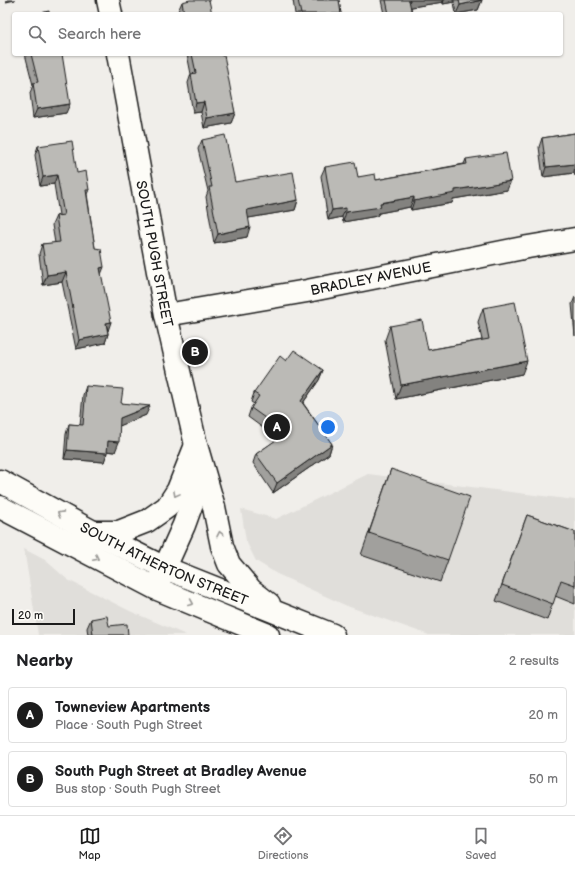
<!DOCTYPE html>
<meta charset="utf-8">
<style>
:root{--surface:#fff;--page:#f2f2f2;--text:#202124;--muted:#757577;--line:#e0e0e0;--accent:#1c1c1c}
body{margin:0;font-family:"Balsamiq Sans",sans-serif;background:var(--page);color:var(--text)}
.scale{position:absolute;left:12px;bottom:10px;width:63px;box-sizing:border-box;padding-left:4px;border:2px solid #1c1c1c;border-top:0;font-size:11px;line-height:14px;white-space:nowrap;color:#1c1c1c;-webkit-text-stroke:3px #fdfcf7;paint-order:stroke}
.you{position:absolute;left:328px;top:427px;width:14px;height:14px;margin:-10px;border:3px solid #fff;border-radius:50%;background:#1a73e8;box-shadow:0 0 0 6px #1a73e833}
.badge{display:grid;place-items:center;width:26px;height:26px;border-radius:50%;background:var(--accent);color:#fff;font-size:13px;font-weight:700}
.pin{position:absolute;translate:-50% -50%;border:2px solid #fff;box-shadow:0 1px 4px #0006}
.list{margin:0;padding:0;list-style:none}
h2{display:flex;justify-content:space-between;align-items:center;height:52px;margin:0;padding:0 16px;font-size:17px}
h2 small{font-size:13px;font-weight:400;color:var(--muted)}
.list li{display:grid;grid-template-columns:26px 1fr auto;gap:12px;align-items:center;box-sizing:border-box;height:56px;margin:0 8px 8px;padding:0 8px;border:1px solid var(--line);border-radius:4px}
.list b{display:block;font-size:15px;white-space:nowrap}
.list p{margin:0;font-size:13px;white-space:nowrap;color:var(--muted)}
.list em{font-size:13px;font-style:normal;color:var(--muted)}
.icon{flex:none;width:22px;height:22px;fill:none;stroke:currentColor;stroke-width:2;stroke-linecap:round;stroke-linejoin:round}
.map{position:relative;flex:none;width:575px;height:635px;overflow:hidden}
.search{position:absolute;background:var(--surface);box-shadow:0 1px 3px #0004;left:12px;right:12px;top:12px;height:44px;display:flex;align-items:center;gap:10px;box-sizing:border-box;padding:0 14px;border-radius:4px;color:var(--muted);font-size:15px}
.sheet{height:180px;background:var(--surface)}
nav{display:flex;justify-content:space-around;align-items:center;box-sizing:border-box;height:56px;border-top:1px solid var(--line);background:var(--surface);font-size:11px;color:var(--muted)}
nav a{display:grid;justify-items:center;gap:2px}
nav .on{color:var(--accent)}
.map>svg:first-child{display:block}
.built{fill:#e0deda}
.lines{fill:none;stroke-linecap:round;stroke-linejoin:round}
.minor-casing{stroke:#1c1c1c;stroke-width:25}
.primary-casing{stroke:#1c1c1c;stroke-width:25}
.minor{stroke:#fdfcf7;stroke-width:22}
.primary{stroke:#fdfcf7;stroke-width:22}
.wall{fill:#a1a09d;stroke:#1c1c1c}
.shaded-wall{fill:#83827f;stroke:#1c1c1c}
.building{fill:#bbbab6;stroke:#1c1c1c}
.oneway{stroke:#989794}
.labels{text-anchor:middle;dominant-baseline:central;stroke-width:3.5;stroke-linejoin:round;paint-order:stroke}
.street-label{font-size:14px;fill:#1c1c1c;stroke:#fdfcf7}
</style>
<div class="map">
<svg width="575" height="635" viewBox="0 0 575 635">
<rect width="100%" height="100%" fill="#f0eeea"/>
<filter id="ink" filterUnits="userSpaceOnUse"><feTurbulence type="fractalNoise" baseFrequency=".025" numOctaves="2"/><feDisplacementMap in="SourceGraphic" scale="8" xChannelSelector="R" yChannelSelector="G"/><feConvolveMatrix kernelMatrix="1 2 1 2 8 2 1 2 1" color-interpolation-filters="sRGB"/></filter>
<g filter="url(#ink)">
<path class="built" d="M 368,474 L 575,500 L 575,635 L 429,635 L 347,606 L 277,574 L 256,561 L 246,541 L 241,509 L 276,519 Z
M 24,549 L 45,560 L 68,580 L 132,612 L 186,635 L 38,635 Z"/>
<g class="lines">
<g class="minor-casing">
<g id="minor">
<path d="M 108,0 L 111,14"/>
<path id="s1" d="M 118,54 L 166,315 L 196,445 L 197,478 L 192,503 L 184,525 L 157,585"/>
<path id="s2" d="M 166,315 L 307,291 L 528,247 L 575,239"/>
</g>
</g>
<g class="primary-casing">
<g id="primary">
<path d="M 196,445 L 214,507 L 222,546 L 229,564 L 251,590 L 269,604"/>
<path id="s3" d="M 0,481 L 93,532 L 165,568 L 333,635"/>
<path d="M 0,507 L 155,588 L 268,635"/>
<path d="M 94,532 L 119,532 L 147,521 L 167,507 L 178,490 L 196,445"/>
</g>
</g>
<use href="#minor" class="minor"/>
<use href="#primary" class="primary"/>
</g>
<path class="wall" d="M 293,0 L 339,0 L 341,14 L 295,14 Z
M 381,0 L 482,0 L 478,10 L 456,14 L 454,2 L 443,4 L 443,2 L 411,7 L 412,14 L 384,14 Z
M 182,2 L 212,14 L 179,14 L 178,11 Z
M 25,54 L 62,54 L 66,113 L 33,118 L 30,93 L 33,85 Z
M 187,54 L 221,54 L 235,113 L 231,123 L 204,128 L 201,112 L 193,113 L 188,83 L 191,74 Z
M 575,133 L 575,176 L 574,173 L 543,177 L 539,147 L 542,138 Z
M 202,140 L 235,182 L 298,200 L 295,210 L 248,218 L 247,237 L 214,243 L 206,197 L 208,191 L 198,149 Z
M 38,146 L 77,173 L 89,190 L 87,194 L 95,248 L 101,274 L 108,334 L 105,343 L 76,349 L 62,282 L 43,285 L 39,254 L 42,244 L 55,243 L 52,225 L 56,216 L 59,215 L 54,184 L 40,186 L 35,155 Z
M 466,159 L 507,190 L 453,199 L 452,203 L 411,210 L 410,207 L 379,213 L 377,216 L 343,222 L 342,217 L 328,220 L 321,176 L 325,167 L 358,177 L 376,180 L 464,164 Z
M 575,297 L 575,336 L 572,304 Z
M 483,308 L 522,374 L 396,399 L 385,340 L 390,326 L 428,350 L 482,340 L 478,322 Z
M 286,361 L 323,370 L 319,380 L 303,403 L 332,444 L 329,454 L 273,493 L 253,463 L 256,454 L 278,439 L 248,417 L 251,408 L 254,404 L 251,402 L 254,393 Z
M 86,386 L 146,415 L 119,426 L 115,452 L 107,451 L 104,462 L 64,459 L 66,434 L 69,424 L 80,425 L 83,395 Z
M 391,469 L 448,560 L 440,582 L 361,555 Z
M 527,515 L 575,532 L 575,604 L 555,596 L 547,620 L 496,601 Z
M 91,619 L 128,635 L 88,635 L 87,628 Z"/>
<path class="shaded-wall" d="M 7,0 L 15,0 L 6,2 Z
M 409,0 L 443,0 L 443,2 L 406,8 Z
M 444,0 L 454,0 L 454,2 L 443,4 Z
M 482,0 L 478,10 L 456,14 L 460,5 Z
M 204,102 L 201,112 L 193,113 L 196,103 Z
M 70,104 L 66,113 L 33,118 L 37,109 Z
M 235,113 L 231,123 L 204,128 L 207,118 Z
M 575,164 L 574,173 L 543,177 L 546,167 Z
M 57,175 L 54,184 L 40,186 L 43,177 Z
M 511,181 L 507,190 L 453,199 L 452,203 L 411,210 L 414,201 L 455,190 Z
M 414,197 L 410,207 L 379,213 L 377,216 L 343,222 L 346,212 L 380,203 Z
M 298,200 L 295,210 L 243,219 L 247,210 Z
M 346,208 L 342,217 L 328,220 L 332,210 Z
M 250,227 L 247,237 L 214,243 L 218,234 Z
M 104,267 L 100,277 L 100,268 Z
M 66,272 L 62,282 L 43,285 L 47,275 Z
M 111,322 L 108,331 L 106,323 Z
M 108,334 L 105,343 L 76,349 L 79,340 Z
M 527,361 L 522,374 L 396,399 L 401,385 Z
M 323,370 L 319,380 L 298,410 L 301,401 Z
M 150,406 L 146,415 L 117,427 L 120,418 Z
M 108,441 L 119,442 L 115,452 L 105,451 Z
M 332,444 L 329,454 L 273,493 L 277,483 Z
M 67,450 L 107,453 L 104,462 L 64,459 Z"/>
<path class="building" d="M 190,0 L 209,0 L 212,14 L 184,14 L 182,2 Z
M 298,0 L 339,0 L 341,14 L 301,14 Z
M 386,0 L 409,0 L 412,14 L 389,14 Z
M 459,0 L 482,0 L 460,5 Z
M 49,11 L 49,14 L 36,14 Z
M 31,54 L 62,54 L 70,104 L 37,109 L 33,83 L 38,82 Z
M 192,54 L 221,54 L 222,56 L 224,55 L 235,113 L 207,118 L 204,102 L 196,103 L 191,74 L 196,73 Z
M 575,133 L 575,164 L 546,167 L 542,138 Z
M 225,135 L 235,182 L 293,172 L 298,200 L 247,210 L 250,227 L 218,234 L 209,187 L 212,187 L 202,140 Z
M 72,141 L 77,173 L 86,171 L 89,190 L 86,190 L 95,248 L 101,249 L 104,267 L 100,268 L 111,322 L 106,323 L 108,334 L 79,340 L 66,272 L 47,275 L 42,244 L 60,242 L 56,216 L 64,215 L 57,175 L 43,177 L 38,146 Z
M 506,153 L 511,181 L 455,190 L 455,193 L 414,201 L 414,197 L 380,203 L 381,207 L 346,212 L 346,208 L 332,210 L 325,167 L 355,162 L 358,177 L 375,174 L 376,180 L 467,164 L 466,159 Z
M 515,302 L 527,361 L 401,385 L 390,326 L 422,320 L 428,350 L 489,339 L 483,308 Z
M 294,350 L 323,370 L 301,401 L 332,444 L 277,483 L 256,454 L 286,433 L 251,408 L 259,396 L 254,393 L 280,356 L 286,361 Z
M 86,386 L 123,389 L 121,403 L 150,406 L 120,418 L 119,442 L 108,441 L 107,453 L 67,450 L 69,424 L 83,425 Z
M 391,469 L 470,497 L 448,560 L 369,533 Z
M 527,515 L 575,532 L 575,585 L 561,580 L 553,604 L 502,585 Z
M 107,616 L 109,626 L 127,624 L 128,635 L 93,635 L 91,619 Z"/>
<defs><path id="oneway-chevron" d="M-2-3.5L2.5 0L-2 3.5" fill="none" stroke-width="1.6" stroke-linecap="round" stroke-linejoin="round"/></defs>
<g class="oneway">
<use href="#oneway-chevron" transform="translate(176 494) rotate(118)"/>
<use href="#oneway-chevron" transform="translate(60 514) rotate(-151)"/>
<use href="#oneway-chevron" transform="translate(220 534) rotate(-102)"/>
<use href="#oneway-chevron" transform="translate(96 558) rotate(27)"/>
<use href="#oneway-chevron" transform="translate(191 603) rotate(23)"/>
</g>
</g>
<g class="labels">
<g class="street-label">
<text stroke="none"><textPath href="#s1" startOffset="203">SOUTH PUGH STREET</textPath></text>
<text stroke="none"><textPath href="#s2" startOffset="208">BRADLEY AVENUE</textPath></text>
<text stroke="none"><textPath href="#s3" startOffset="184">SOUTH ATHERTON STREET</textPath></text>
</g>
</g>
</svg>
<div class="scale">20 m</div>
<div class="you"></div>
<div class="pin badge" style="left:277px;top:427px">A</div>
<div class="pin badge" style="left:195px;top:352px">B</div>
<div class="search"><svg class="icon" aria-label="search" viewBox="0 0 24 24"><circle cx="10" cy="10" r="6"/><path d="M15 15l6 6"/></svg>Search here</div>
</div>
<section class="sheet">
<h2>Nearby<small>2 results</small></h2>
<ul class="list">
<li><span class="badge">A</span><div><b>Towneview Apartments</b><p>Place · South Pugh Street</p></div><em>20 m</em></li>
<li><span class="badge">B</span><div><b>South Pugh Street at Bradley Avenue</b><p>Bus stop · South Pugh Street</p></div><em>50 m</em></li>
</ul>
</section>
<nav>
<a class="on"><svg class="icon" aria-label="map" viewBox="0 0 24 24"><path d="M3 6l6-2 6 2 6-2v14l-6 2-6-2-6 2zM9 4v14M15 6v14"/></svg>Map</a>
<a><svg class="icon" aria-label="directions" viewBox="0 0 24 24"><path d="M12 3l9 9-9 9-9-9zM9 14v-3h6M13 9l2 2-2 2"/></svg>Directions</a>
<a><svg class="icon" aria-label="saved" viewBox="0 0 24 24"><path d="M7 4h10v16l-5-4-5 4z"/></svg>Saved</a>
</nav>
